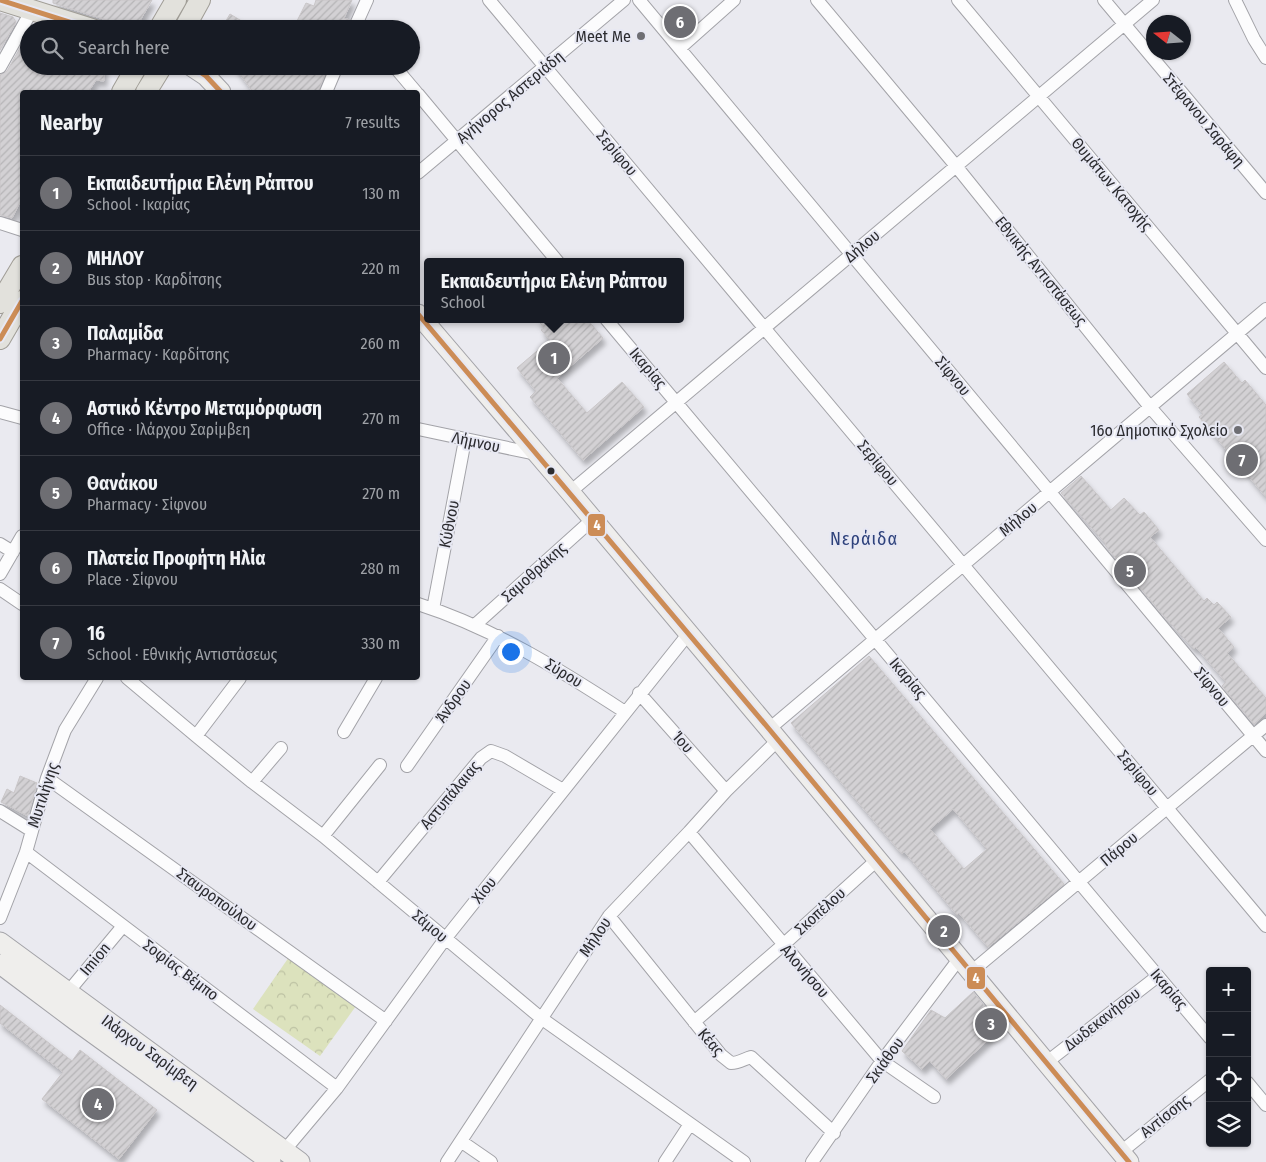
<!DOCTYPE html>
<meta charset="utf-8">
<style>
:root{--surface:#171b24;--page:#20242c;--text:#f1f3f6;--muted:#9ea1a6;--line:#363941;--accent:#6e6e73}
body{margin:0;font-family:"Fira Sans Condensed",sans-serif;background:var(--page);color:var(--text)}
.controls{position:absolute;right:15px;bottom:15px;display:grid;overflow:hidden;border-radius:5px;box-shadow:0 1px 4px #0004}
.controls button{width:45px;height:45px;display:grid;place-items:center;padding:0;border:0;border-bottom:1px solid var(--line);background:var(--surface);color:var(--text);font:25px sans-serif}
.compass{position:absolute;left:1146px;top:15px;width:45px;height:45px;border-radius:50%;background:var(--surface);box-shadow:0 1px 4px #0004;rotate:287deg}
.you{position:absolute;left:510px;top:651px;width:18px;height:18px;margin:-12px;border:4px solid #fff;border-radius:50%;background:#1a73e8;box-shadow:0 0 0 8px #1a73e833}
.badge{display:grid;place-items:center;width:32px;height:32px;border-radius:50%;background:var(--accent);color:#fff;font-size:16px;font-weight:700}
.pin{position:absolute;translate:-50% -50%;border:2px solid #fff;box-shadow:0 1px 5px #0006}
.popup{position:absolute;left:424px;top:258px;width:260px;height:65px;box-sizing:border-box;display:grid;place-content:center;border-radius:5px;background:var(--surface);filter:drop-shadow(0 1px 4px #0005);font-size:16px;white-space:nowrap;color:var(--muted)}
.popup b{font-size:19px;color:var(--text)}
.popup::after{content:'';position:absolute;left:50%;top:100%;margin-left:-10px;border:10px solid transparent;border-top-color:var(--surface)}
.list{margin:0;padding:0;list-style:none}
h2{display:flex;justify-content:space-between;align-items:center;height:65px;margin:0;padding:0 20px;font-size:21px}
h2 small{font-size:16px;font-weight:400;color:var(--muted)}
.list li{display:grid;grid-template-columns:32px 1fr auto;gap:15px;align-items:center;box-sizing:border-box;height:75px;padding:0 20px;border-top:1px solid var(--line)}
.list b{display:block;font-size:19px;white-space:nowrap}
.list p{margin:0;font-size:16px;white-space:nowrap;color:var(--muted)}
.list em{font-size:16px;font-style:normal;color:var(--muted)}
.icon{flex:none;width:28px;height:28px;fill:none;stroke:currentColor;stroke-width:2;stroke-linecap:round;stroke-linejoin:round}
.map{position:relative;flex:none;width:1266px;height:1162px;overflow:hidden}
.search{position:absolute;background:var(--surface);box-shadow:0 1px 4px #0004;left:20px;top:20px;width:400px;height:55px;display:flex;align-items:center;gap:12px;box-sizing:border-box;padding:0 18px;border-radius:28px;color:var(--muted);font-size:19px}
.panel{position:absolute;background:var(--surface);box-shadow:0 1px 4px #0004;left:20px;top:90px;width:400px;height:590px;border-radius:5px}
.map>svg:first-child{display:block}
.forest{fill:url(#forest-crowns)}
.building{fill:url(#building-hatch);stroke:#c9c6c8;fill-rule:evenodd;filter:url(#shadow)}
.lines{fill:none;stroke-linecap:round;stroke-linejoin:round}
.street-casing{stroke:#a3a3a8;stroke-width:14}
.secondary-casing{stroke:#a3a3a8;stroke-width:21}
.primary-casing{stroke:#a09d96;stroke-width:22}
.street{stroke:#fcfcfd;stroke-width:12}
.secondary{stroke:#efeeec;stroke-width:19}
.primary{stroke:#e2e1dc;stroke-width:20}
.bus-1-casing{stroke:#e7e8f3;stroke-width:9}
.bus-1{stroke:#cc8c56;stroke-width:5}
.poi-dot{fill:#6e6e73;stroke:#e7e8f3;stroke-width:2}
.bus-dot{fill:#2b2b2f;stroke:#e7e8f3;stroke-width:2}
.labels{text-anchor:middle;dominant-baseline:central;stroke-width:4;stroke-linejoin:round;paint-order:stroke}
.poi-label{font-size:16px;fill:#2b2b2f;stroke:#e7e8f3;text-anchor:end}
.street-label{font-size:16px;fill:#2b2b2f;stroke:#e7e8f3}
.neighbourhood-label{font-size:18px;letter-spacing:1px;fill:#2d417b;stroke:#e7e8f3}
.line-badge{stroke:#e7e8f3;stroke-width:2}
.badge-label{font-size:14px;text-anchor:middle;font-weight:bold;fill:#fff}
</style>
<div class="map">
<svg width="1266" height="1162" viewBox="0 0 1266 1162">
<defs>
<pattern id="forest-crowns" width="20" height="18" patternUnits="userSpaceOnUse" patternTransform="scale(1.25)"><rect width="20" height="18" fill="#dce2bd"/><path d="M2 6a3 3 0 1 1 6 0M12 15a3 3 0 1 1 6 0" fill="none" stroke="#bdc2a3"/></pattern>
<pattern id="building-hatch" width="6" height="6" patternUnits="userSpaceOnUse" patternTransform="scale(1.25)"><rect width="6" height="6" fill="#d3d1d4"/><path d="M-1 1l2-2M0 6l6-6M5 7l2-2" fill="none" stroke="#b5b4b6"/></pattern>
<filter id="shadow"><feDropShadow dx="3" dy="5.5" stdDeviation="2.5" flood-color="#0004"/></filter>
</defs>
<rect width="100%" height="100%" fill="#eaeaf0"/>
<path class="forest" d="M 289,957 L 356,1006 L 320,1056 L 253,1009 Z"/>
<path class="building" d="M 53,0 L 152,0 L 135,29 L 53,3 Z
M 316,0 L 352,0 L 344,18 L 349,20 L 346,29 L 307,29 L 296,23 L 306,3 L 314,6 Z
M 0,13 L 13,17 L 16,22 L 0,50 Z
M 230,14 L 255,29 L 221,29 Z
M 29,32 L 29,66 L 104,66 L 104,81 L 96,80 L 88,92 L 22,92 L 22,198 L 12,218 L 0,215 L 0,75 L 7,71 Z
M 234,66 L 328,66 L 318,92 L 253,92 Z
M 537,319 L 587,319 L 603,338 L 557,378 L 587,413 L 622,382 L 644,407 L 583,460 L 530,397 L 536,391 L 517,368 L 550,340 L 541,330 L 544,328 Z
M 1224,362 L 1242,383 L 1245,380 L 1266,405 L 1266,497 L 1199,417 L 1203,414 L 1187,394 Z
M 1081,476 L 1111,510 L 1124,498 L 1140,515 L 1144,512 L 1159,530 L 1150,537 L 1204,601 L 1207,598 L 1214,605 L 1217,602 L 1231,617 L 1218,628 L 1234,647 L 1227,653 L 1266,698 L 1266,713 L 1254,724 L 1222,686 L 1226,682 L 1196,647 L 1194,649 L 1162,614 L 1105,545 L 1106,544 L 1061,493 Z
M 869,656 L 1064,884 L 988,947 L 959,913 L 957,915 L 904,851 L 902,854 L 791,723 ZM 953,809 L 987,849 L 964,869 L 930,829 Z
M 20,776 L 37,783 L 28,816 L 1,802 L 7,789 L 14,793 Z
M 973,992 L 1002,1027 L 946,1079 L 930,1061 L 922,1069 L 902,1051 L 931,1010 L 945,1018 Z
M 0,1005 L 72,1061 L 80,1050 L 157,1110 L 119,1159 L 42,1099 L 63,1072 L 0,1023 Z"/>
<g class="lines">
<g class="street-casing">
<path id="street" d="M 489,0 L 1266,926
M 639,0 L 1266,751
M 817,0 L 956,166 L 1150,407 L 1266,540
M 958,0 L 1266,368
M 1104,0 L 1266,193
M 1235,0 L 1254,39 L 1266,58
M 354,29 L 367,0
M 680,48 L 734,0
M 394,66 L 416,92
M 0,67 L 32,10
M 326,92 L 337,66
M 418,94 L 558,262
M 418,173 L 624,0
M 0,223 L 22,230
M 606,319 L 1210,1038
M 0,412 L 22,418
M 418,429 L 536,454
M 570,492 L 1153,0
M 0,544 L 13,552
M 0,574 L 22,536
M 0,589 L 22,604
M 418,604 C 493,628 559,669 625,712
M 433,609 L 465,440
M 475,625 L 593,519
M 127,678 L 196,736 L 252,782 L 323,836 L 541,1018 L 744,1162
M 639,693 L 726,791
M 769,729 L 1266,309
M 344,732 L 376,678
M 196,736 L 240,678
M 407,766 L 498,636
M 47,778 L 386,1021
M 252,782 L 281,748
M 0,811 L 32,831
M 689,832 L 882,1061 L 934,1097
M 323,836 L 380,765
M 26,852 L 337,1088
M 378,882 L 481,758 L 491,751 L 505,756 L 563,790
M 609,916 L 721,1055 L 731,1063 C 739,1063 744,1059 751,1057 L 834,1133
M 0,918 L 26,852 L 47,778 L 65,730 L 97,678
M 971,972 L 1266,725
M 68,992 L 123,926
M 694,1022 L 783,945 L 878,859
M 1047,1062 L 1158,976
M 1247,1082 L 1266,1105
M 462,1142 L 491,1162
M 284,1151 L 337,1088 L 445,939 L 689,633
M 1121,1152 L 1210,1080
M 447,1162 L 609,916 L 689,832 L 726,791 L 778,740
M 665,1162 L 690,1124
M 812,1162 L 882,1061 L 959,959"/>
</g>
<g class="secondary-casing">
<path id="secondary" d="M 191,66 L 206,76 L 221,92
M 418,314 L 570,492 L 769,729 L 1129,1162
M 0,942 L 300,1162
M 0,964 L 76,1021 L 271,1162"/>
</g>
<g class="primary-casing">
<path id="primary" d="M 0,0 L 92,29
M 159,29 L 176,0
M 184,29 L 200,0
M 122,92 L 137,66
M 146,92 L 162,66
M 0,303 L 22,266
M 0,339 L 22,301"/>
</g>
<use href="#street" class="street"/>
<use href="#secondary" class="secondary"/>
<use href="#primary" class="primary"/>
<g class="bus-1-casing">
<path id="bus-1" d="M 0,0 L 91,29
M 191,66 L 206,76 L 221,92
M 418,314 L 769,729 L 1129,1162
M 0,339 L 22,301"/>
</g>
<use href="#bus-1" class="bus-1"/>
</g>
<g class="poi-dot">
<circle cx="641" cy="36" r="5"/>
<circle cx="1238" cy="430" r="5"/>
</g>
<circle class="bus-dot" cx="551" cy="471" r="4.5"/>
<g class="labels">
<g class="poi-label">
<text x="631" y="36">Meet Me</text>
<text x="1228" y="430">16o Δημοτικό Σχολείο</text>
</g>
<g class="street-label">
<text transform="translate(510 97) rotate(-40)">Αγήνορος Αστεριάδη</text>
<text transform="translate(1204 120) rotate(50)">Στέφανου Σαράφη</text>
<text transform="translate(617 153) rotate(50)">Σερίφου</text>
<text transform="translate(1112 184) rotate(50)">Θυμάτων Κατοχής</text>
<text transform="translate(862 246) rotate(-40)">Δήλου</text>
<text transform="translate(1041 271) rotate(51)">Εθνικής Αντιστάσεως</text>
<text transform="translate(648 368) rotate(50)">Ικαρίας</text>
<text transform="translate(953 376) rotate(50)">Σίφνου</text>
<text transform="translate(476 442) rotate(12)">Λήμνου</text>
<text transform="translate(878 463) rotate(50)">Σερίφου</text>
<text transform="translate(1018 519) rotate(-40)">Μήλου</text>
<text transform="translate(449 524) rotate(-79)">Κύθνου</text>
<text transform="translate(534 572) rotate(-42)">Σαμοθράκης</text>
<text transform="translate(564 673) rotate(31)">Σύρου</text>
<text transform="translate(908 678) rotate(50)">Ικαρίας</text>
<text transform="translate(1212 687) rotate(50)">Σίφνου</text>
<text transform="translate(453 701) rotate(-55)">Άνδρου</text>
<text transform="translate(683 742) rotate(48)">Ίου</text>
<text transform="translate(1138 773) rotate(50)">Σερίφου</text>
<text transform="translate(43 795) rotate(-72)">Μυτιλήνης</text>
<text transform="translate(450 795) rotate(-50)">Αστυπάλαιας</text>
<text transform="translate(1119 849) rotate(-40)">Πάρου</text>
<text transform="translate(484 890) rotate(-51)">Χίου</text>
<text transform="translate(217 899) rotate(36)">Σταυροπούλου</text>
<text transform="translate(820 911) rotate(-42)">Σκοπέλου</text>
<text transform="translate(430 926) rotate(40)">Σάμου</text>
<text transform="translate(595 937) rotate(-56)">Μήλου</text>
<text transform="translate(95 959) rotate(-50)">Imion</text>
<text transform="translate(181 970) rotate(37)">Σοφίας Βέμπο</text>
<text transform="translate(805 971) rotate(49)">Αλονήσου</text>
<text transform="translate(1169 989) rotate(50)">Ικαρίας</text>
<text transform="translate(1102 1019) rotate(-38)">Δωδεκανήσου</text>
<text transform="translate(711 1042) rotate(49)">Κέας</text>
<text transform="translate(150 1052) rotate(36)">Ιλάρχου Σαρίμβεη</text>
<text transform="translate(885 1060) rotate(-54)">Σκιάθου</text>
<text transform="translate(1165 1116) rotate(-39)">Αντίσσης</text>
</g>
<g class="neighbourhood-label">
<text x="864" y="539">Νεράιδα</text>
</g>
</g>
<g class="line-badge">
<rect x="587" y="513" width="19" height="24" rx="5" fill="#cc8c56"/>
<rect x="966" y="966" width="20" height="24" rx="5" fill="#cc8c56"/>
</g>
<g class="badge-label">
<text x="597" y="530">4</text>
<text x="976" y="983">4</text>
</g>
</svg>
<div class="controls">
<button>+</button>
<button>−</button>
<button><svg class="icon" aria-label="locate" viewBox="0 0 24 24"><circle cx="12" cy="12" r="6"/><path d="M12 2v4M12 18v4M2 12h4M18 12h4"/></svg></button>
<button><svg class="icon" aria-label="layers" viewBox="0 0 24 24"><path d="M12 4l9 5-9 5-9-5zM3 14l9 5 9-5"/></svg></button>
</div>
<svg class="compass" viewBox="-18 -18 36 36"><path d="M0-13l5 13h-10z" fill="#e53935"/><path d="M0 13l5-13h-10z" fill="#9ea1a6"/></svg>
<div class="you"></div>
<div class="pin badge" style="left:554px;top:358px">1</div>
<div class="popup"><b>Εκπαιδευτήρια Ελένη Ράπτου</b>School</div>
<div class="pin badge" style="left:944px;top:931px">2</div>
<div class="pin badge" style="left:991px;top:1024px">3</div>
<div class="pin badge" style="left:98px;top:1104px">4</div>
<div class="pin badge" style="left:1130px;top:571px">5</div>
<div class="pin badge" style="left:680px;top:22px">6</div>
<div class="pin badge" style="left:1242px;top:460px">7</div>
<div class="search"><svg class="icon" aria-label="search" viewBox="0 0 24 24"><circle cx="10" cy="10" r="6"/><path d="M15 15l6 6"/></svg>Search here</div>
<section class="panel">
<h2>Nearby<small>7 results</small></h2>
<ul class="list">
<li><span class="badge">1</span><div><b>Εκπαιδευτήρια Ελένη Ράπτου</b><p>School · Ικαρίας</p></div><em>130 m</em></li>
<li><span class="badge">2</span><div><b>ΜΗΛΟΥ</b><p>Bus stop · Καρδίτσης</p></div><em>220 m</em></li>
<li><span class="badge">3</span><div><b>Παλαμίδα</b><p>Pharmacy · Καρδίτσης</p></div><em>260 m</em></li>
<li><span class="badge">4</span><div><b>Αστικό Κέντρο Μεταμόρφωση</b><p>Office · Ιλάρχου Σαρίμβεη</p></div><em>270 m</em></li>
<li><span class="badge">5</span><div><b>Θανάκου</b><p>Pharmacy · Σίφνου</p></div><em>270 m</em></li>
<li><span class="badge">6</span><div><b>Πλατεία Προφήτη Ηλία</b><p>Place · Σίφνου</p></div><em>280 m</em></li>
<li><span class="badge">7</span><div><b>16</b><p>School · Εθνικής Αντιστάσεως</p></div><em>330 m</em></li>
</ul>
</section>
</div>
